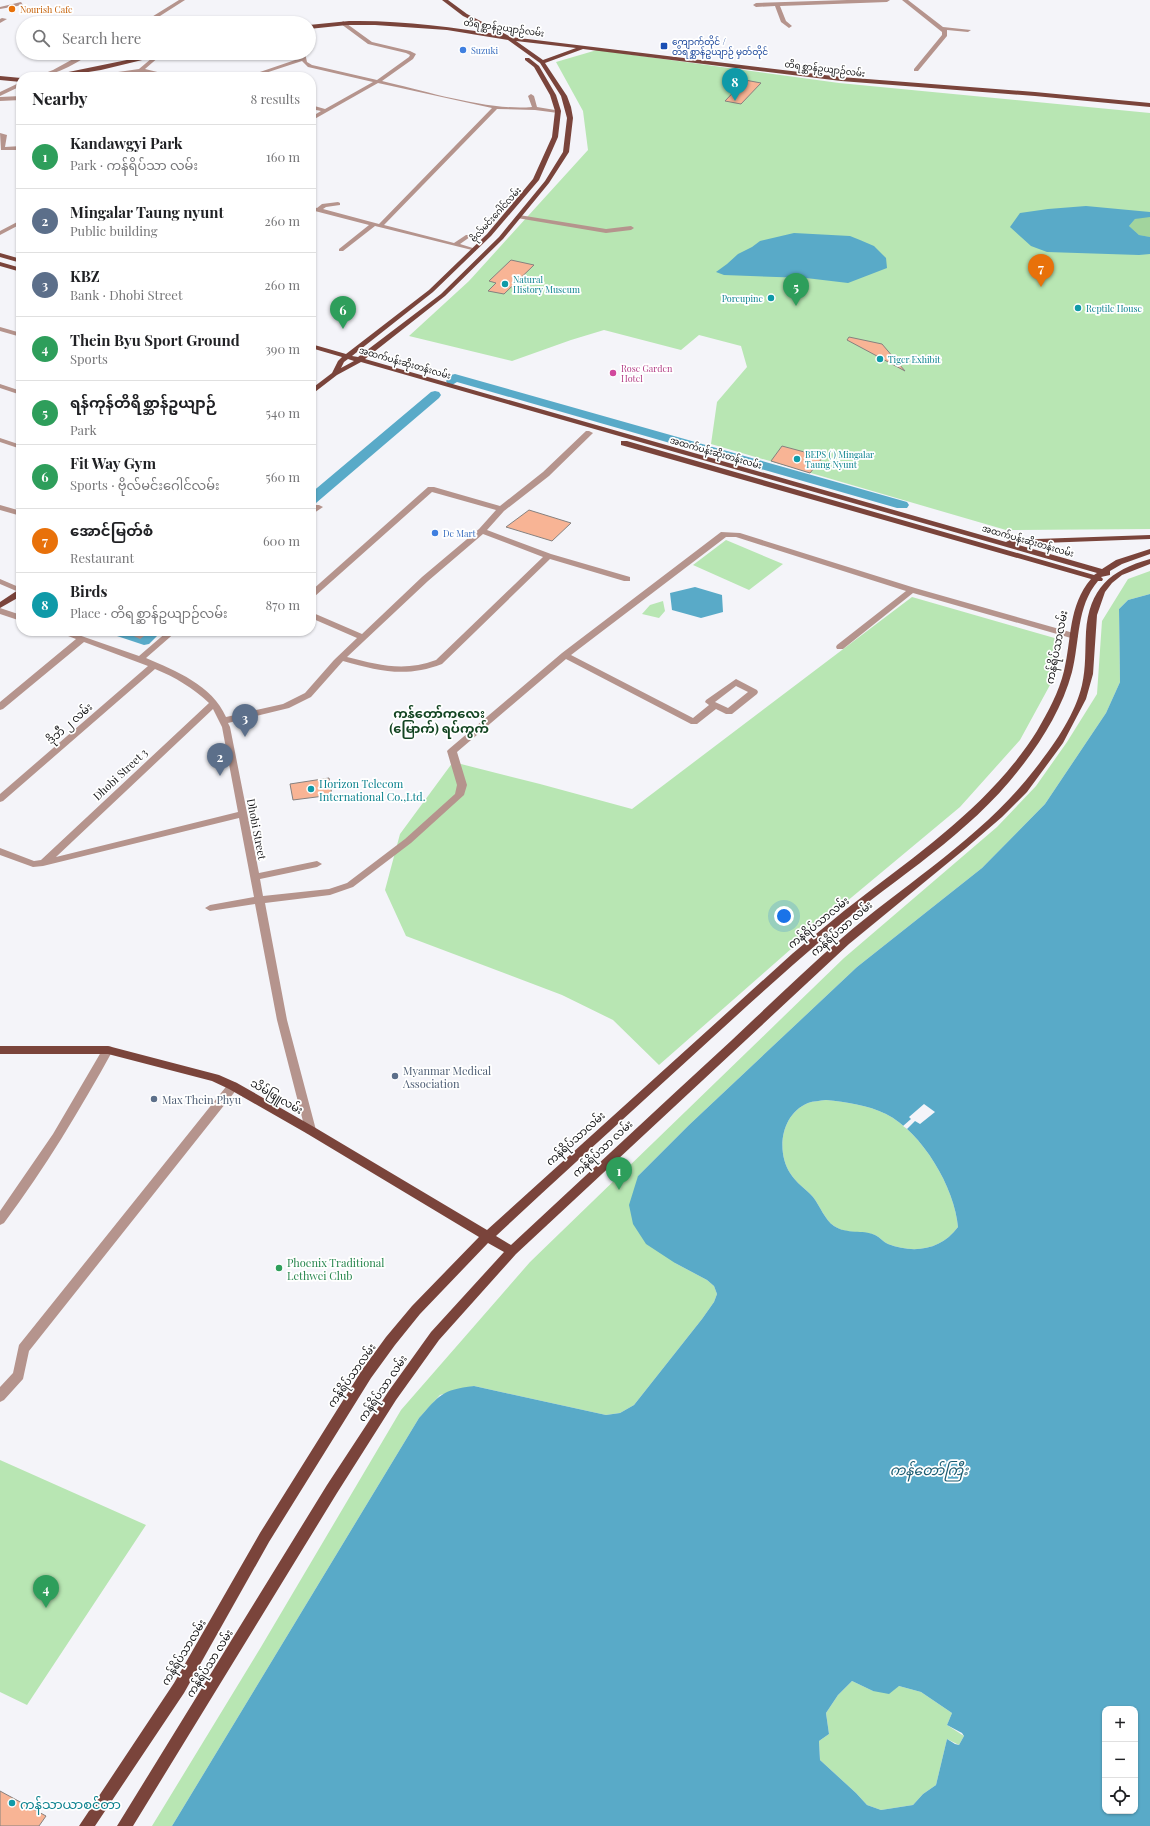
<!DOCTYPE html>
<meta charset="utf-8">
<style>
:root{--surface:#fff;--page:#f2f2f2;--text:#202124;--muted:#757577;--line:#e0e0e0;--accent:#0f766e}
body{margin:0;font-family:"Playfair Display","Noto Sans Myanmar",serif;background:var(--page);color:var(--text)}
.controls{position:absolute;right:12px;bottom:12px;display:grid;overflow:hidden;border-radius:8px;box-shadow:0 1px 3px #0004}
.controls button{width:36px;height:36px;display:grid;place-items:center;padding:0;border:0;border-bottom:1px solid var(--line);background:var(--surface);color:var(--text);font:20px sans-serif}
.you{position:absolute;left:784px;top:916px;width:14px;height:14px;margin:-10px;border:3px solid #fff;border-radius:50%;background:#1a73e8;box-shadow:0 0 0 6px #1a73e833}
.badge{display:grid;place-items:center;width:26px;height:26px;border-radius:50%;background:var(--accent);color:#fff;font-size:13px;font-weight:700}
.pin{position:absolute;translate:-50% -33px;filter:drop-shadow(0 1px 2px #0008)}
.pin::after{content:'';position:absolute;top:21px;width:14px;height:12px;background:inherit;clip-path:polygon(0 0,100% 0,50% 100%)}
.list{margin:0;padding:0;list-style:none}
h2{display:flex;justify-content:space-between;align-items:center;height:52px;margin:0;padding:0 16px;font-size:17px}
h2 small{font-size:13px;font-weight:400;color:var(--muted)}
.list li{display:grid;grid-template-columns:26px 1fr auto;gap:12px;align-items:center;box-sizing:border-box;height:64px;padding:0 16px;border-top:1px solid var(--line)}
.list b{display:block;font-size:15px;white-space:nowrap}
.list p{margin:0;font-size:13px;white-space:nowrap;color:var(--muted)}
.list em{font-size:13px;font-style:normal;color:var(--muted)}
.icon{flex:none;width:22px;height:22px;fill:none;stroke:currentColor;stroke-width:2;stroke-linecap:round;stroke-linejoin:round}
.map{position:relative;flex:none;width:1150px;height:1826px;overflow:hidden}
.search{position:absolute;background:var(--surface);box-shadow:0 1px 3px #0004;left:16px;top:16px;width:300px;height:44px;display:flex;align-items:center;gap:10px;box-sizing:border-box;padding:0 14px;border-radius:22px;color:var(--muted);font-size:15px}
.panel{position:absolute;background:var(--surface);box-shadow:0 1px 3px #0004;left:16px;top:72px;width:300px;height:564px;border-radius:16px}
.map>svg:first-child{display:block}
.green{fill:#b8e6b3}
.forest{fill:#a2d49d}
.water{fill:#59aac8;fill-rule:evenodd}
.pier{fill:#f4f4f9}
.lines{fill:none;stroke-linecap:round;stroke-linejoin:round}
.canal{fill:#59aac8;fill-rule:evenodd}
.building{fill:#f8b495;stroke:#86817f}
.minor{fill:#b5948d;fill-rule:evenodd}
.major{fill:#7a443b;fill-rule:evenodd}
.food-dot{fill:#e8710a;stroke:#fff;stroke-width:1.5}
.transit-dot{fill:#1a4fb4;stroke:#fff;stroke-width:1.5}
.shop-dot{fill:#3f7fe0;stroke:#fff;stroke-width:1.5}
.culture-dot{fill:#0f9aa8;stroke:#fff;stroke-width:1.5}
.hotel-dot{fill:#d1479c;stroke:#fff;stroke-width:1.5}
.service-dot{fill:#5c6f8a;stroke:#fff;stroke-width:1.5}
.leisure-dot{fill:#2e9e5b;stroke:#fff;stroke-width:1.5}
.labels{text-anchor:middle;dominant-baseline:central;stroke-width:3.5;stroke-linejoin:round;paint-order:stroke}
.far-food-label{font-size:9px;fill:#c56008;stroke:#fff;text-anchor:start}
.far-street-label{font-size:9px;fill:#151517;stroke:#fff}
.far-transit-label{font-size:9px;fill:#164399;stroke:#fff;text-anchor:start}
.far-shop-label{font-size:9px;fill:#366cbe;stroke:#fff;text-anchor:start}
.far-culture-label{font-size:9px;fill:#0d838f;stroke:#fff;text-anchor:start}
.far-hotel-label{font-size:9px;fill:#b23c85;stroke:#fff;text-anchor:start}
.street-label{font-size:11px;fill:#151517;stroke:#fff}
.culture-label{font-size:11px;fill:#0d838f;stroke:#fff;text-anchor:start}
.service-label{font-size:11px;fill:#4e5e75;stroke:#fff;text-anchor:start}
.leisure-label{font-size:11px;fill:#27864d;stroke:#fff;text-anchor:start}
.quarter-label{font-size:13px;font-weight:bold;fill:#134522;stroke:#fff}
.near-culture-label{font-size:13px;fill:#0d838f;stroke:#fff;text-anchor:start}
.near-water-label{font-size:14px;font-style:italic;fill:#1b5c71;stroke:#fff}
</style>
<div class="map">
<svg width="1150" height="1826" viewBox="0 0 1150 1826">
<rect width="100%" height="100%" fill="#f4f4f9"/>
<path class="green" d="M 597,50 L 839,83 L 1150,113 L 1150,529 L 1006,530 L 711,444 L 717,402 L 747,367 L 741,346 L 699,335 L 681,350 L 604,330 L 571,340 L 512,361 L 409,336 L 469,281 L 588,150 L 583,111 L 556,62 Z
M 726,540 L 783,564 L 749,590 L 693,565 Z
M 1150,571 L 1150,594 L 1128,600 L 1119,609 L 1120,682 L 1106,713 L 1045,804 L 982,868 L 857,967 L 689,1125 L 638,1176 L 675,1263 L 707,1280 L 714,1286 L 717,1294 L 714,1302 L 702,1319 L 634,1405 L 620,1413 L 606,1415 L 474,1386 L 440,1395 L 419,1418 L 172,1826 L 152,1826 L 261,1647 L 401,1410 L 530,1262 L 844,958 L 997,827 L 1036,786 L 1067,742 L 1097,694 L 1102,621 L 1128,579 Z
M 912,597 L 1058,639 L 1050,685 L 1020,740 L 960,807 L 816,927 L 659,1065 L 613,1020 L 562,995 L 406,936 L 385,890 L 400,834 L 453,762 L 540,784 L 632,809 Z
M 663,601 L 665,611 L 659,618 L 642,614 L 650,605 Z
M 826,1100 C 846,1102 868,1105 886,1114 C 922,1132 955,1188 958,1227 C 941,1250 914,1254 888,1244 C 883,1242 880,1237 875,1235 C 862,1230 847,1235 834,1226 C 825,1220 820,1206 813,1197 C 806,1189 796,1183 790,1173 C 776,1151 781,1114 808,1103 C 813,1101 820,1101 826,1100 Z
M 0,1460 L 146,1525 L 27,1705 L 0,1692 Z
M 852,1681 L 873,1691 L 899,1686 L 921,1692 L 952,1713 L 947,1725 L 964,1736 L 959,1745 L 947,1739 L 936,1785 L 923,1794 L 913,1805 L 881,1810 L 867,1805 L 856,1793 L 820,1760 L 819,1741 L 829,1734 L 826,1713 L 838,1695 Z"/>
<path class="forest" d="M 1145,216 L 1150,217 L 1150,237 L 1139,235 L 1129,226 L 1135,219 Z"/>
<path class="water" d="M 1086,206 L 1150,212 L 1150,217 L 1135,219 L 1129,226 L 1139,235 L 1150,237 L 1150,254 L 1139,255 L 1047,252 L 1031,246 L 1010,227 L 1020,213 L 1048,209 Z
M 794,233 L 850,236 L 860,240 L 874,246 L 886,258 L 887,268 L 848,283 L 806,278 L 724,275 L 716,272 L 727,264 L 738,254 L 752,247 L 760,241 Z
M 695,587 L 722,595 L 723,612 L 701,618 L 672,610 L 670,593 Z
M 1150,594 L 1150,1826 L 172,1826 L 419,1418 C 440,1395 441,1390 474,1386 L 606,1415 L 620,1413 L 634,1405 L 702,1319 L 714,1302 L 717,1294 L 714,1286 L 707,1280 L 675,1263 L 646,1244 L 633,1224 L 629,1205 L 638,1176 L 689,1125 L 857,967 L 982,868 L 1045,804 L 1106,713 L 1120,682 L 1119,609 L 1128,600 ZM 826,1100 C 846,1102 868,1105 886,1114 C 922,1132 955,1188 958,1227 C 941,1250 914,1254 888,1244 C 883,1242 880,1237 875,1235 C 862,1229 848,1235 834,1226 C 825,1220 820,1206 813,1197 C 806,1189 796,1183 790,1173 C 776,1151 781,1114 808,1103 C 813,1101 820,1101 826,1100 ZM 852,1681 L 873,1691 L 889,1694 L 899,1686 L 921,1692 L 952,1713 L 947,1725 L 962,1733 L 964,1736 L 959,1745 L 955,1744 L 947,1739 L 936,1785 L 923,1794 L 913,1805 L 881,1810 L 867,1805 L 856,1793 L 820,1760 L 819,1741 L 829,1734 L 826,1713 L 838,1695 ZM 1105,1709 L 1135,1709 L 1135,1811 L 1105,1811 Z"/>
<path class="pier" d="M 924,1104 L 935,1112 L 920,1124 L 915,1121 L 907,1129 L 903,1126 L 911,1119 L 909,1117 Z"/>
<g class="lines">
<path class="canal" d="M 455,374 L 907,502 L 909,505 L 907,508 L 897,508 L 457,382 L 452,385 L 448,384 L 446,381 L 451,375 Z
M 435,391 L 439,392 L 441,395 L 439,398 L 316,503 L 311,504 L 311,493 L 431,392 Z
M 109,631 L 130,631 L 142,635 L 147,631 L 162,631 L 149,644 L 144,645 L 111,634 Z"/>
</g>
<path class="building" d="M 745,80 L 761,83 L 741,104 L 725,101 Z
M 511,260 L 534,265 L 504,294 L 488,291 L 496,283 L 489,281 Z
M 849,337 L 882,344 L 905,371 L 847,340 Z
M 782,446 L 823,457 L 810,473 L 771,461 Z
M 529,510 L 571,523 L 552,541 L 506,527 Z
M 329,778 L 332,795 L 293,800 L 290,784 Z
M 0,1791 L 46,1816 L 39,1826 L 0,1826 Z"/>
<g class="lines">
<path class="minor" d="M 179,0 L 185,0 L 149,23 L 142,23 Z
M 847,0 L 890,0 L 887,2 L 780,6 L 786,21 L 792,26 L 789,28 L 781,22 L 775,6 L 756,7 L 753,5 L 756,3 Z
M 902,0 L 908,0 L 943,27 L 971,30 L 968,32 L 947,30 L 947,36 L 918,71 L 914,71 L 914,69 L 942,35 L 942,32 Z
M 21,2 L 23,5 L 0,9 L 0,7 Z
M 2,18 L 7,19 L 0,23 L 0,19 Z
M 343,21 L 372,42 L 410,51 L 416,54 L 413,59 L 382,81 C 425,91 489,111 532,107 L 528,96 L 531,94 L 534,96 L 537,107 L 561,111 L 558,113 L 535,110 L 497,109 L 384,225 L 454,243 L 466,235 L 470,235 L 470,237 L 460,244 L 476,249 L 476,251 L 375,226 L 343,251 L 339,251 L 339,249 L 369,225 L 311,210 L 311,206 L 317,208 L 322,204 L 338,202 L 340,203 L 340,205 L 326,207 L 323,209 L 379,224 L 492,108 L 378,83 L 311,121 L 311,117 L 321,111 L 311,109 L 311,105 L 325,109 L 373,82 L 308,67 L 302,61 L 253,77 L 245,77 L 301,58 L 299,53 L 305,53 L 307,62 L 312,65 L 377,80 L 409,57 L 410,55 L 406,53 L 368,44 L 341,24 Z
M 84,53 L 91,53 C 78,63 52,77 35,77 L 53,70 Z
M 158,53 L 160,54 L 160,56 L 145,69 L 178,77 L 167,77 L 141,72 L 114,75 L 111,73 L 139,69 Z
M 21,82 L 21,86 L 0,96 L 0,92 Z
M 21,96 L 21,100 L 0,101 L 0,97 Z
M 0,133 L 7,135 L 5,147 L 21,146 L 21,150 L 1,150 Z
M 519,215 L 606,229 L 631,226 L 634,228 L 631,230 L 606,233 L 517,218 L 517,216 Z
M 21,220 L 21,224 L 0,235 L 0,231 Z
M 0,327 L 21,333 L 21,337 L 0,331 Z
M 0,384 L 21,391 L 21,395 L 0,388 Z
M 586,431 L 589,431 L 593,433 L 549,476 L 504,511 L 487,530 L 551,554 L 630,577 L 630,581 L 624,581 L 550,559 L 442,664 C 406,678 379,671 343,661 L 311,697 L 289,708 L 228,723 L 230,727 L 259,873 L 317,861 L 322,864 L 317,867 L 260,879 L 263,896 L 329,889 L 347,883 L 405,839 L 455,794 L 457,785 L 447,751 L 449,749 L 562,653 L 721,532 L 740,533 L 915,588 L 1077,634 L 1078,636 L 1077,638 L 1071,638 L 913,593 L 843,649 L 837,649 L 836,647 L 837,645 L 906,591 L 736,537 L 726,537 L 571,655 L 693,718 L 709,705 L 705,702 L 706,700 L 736,679 L 757,690 L 758,692 L 757,694 L 732,714 L 726,714 L 716,709 L 697,724 L 691,724 L 566,659 L 457,752 L 467,785 L 464,795 L 411,843 L 353,887 L 330,895 L 265,903 L 287,1020 L 316,1130 L 314,1133 L 310,1134 L 306,1133 L 277,1020 L 255,904 L 210,911 L 205,908 L 210,905 L 254,897 L 239,818 L 43,866 L 33,867 L 0,855 L 0,848 L 34,861 L 41,860 L 209,703 C 193,688 175,677 155,669 L 3,801 L 0,802 L 0,794 L 148,666 L 84,642 L 3,709 L 0,710 L 0,702 L 76,639 L 55,631 L 67,631 L 139,656 L 168,631 L 177,631 L 146,658 C 176,671 212,685 226,717 L 283,704 L 305,693 L 334,660 L 357,638 L 311,618 L 311,612 L 362,634 L 422,577 L 479,529 L 496,510 L 432,492 L 314,597 L 311,597 L 311,591 L 428,487 L 434,487 L 500,506 L 543,472 ZM 483,534 L 543,557 L 436,660 C 404,672 379,665 347,657 L 428,581 ZM 736,686 L 748,692 L 728,708 L 715,702 ZM 213,709 L 222,727 L 238,812 L 56,857 Z
M 0,438 L 21,445 L 21,449 L 0,442 Z
M 0,505 L 21,511 L 21,516 L 0,510 Z
M 316,505 L 319,505 L 323,507 L 311,515 L 311,509 Z
M 0,579 L 21,588 L 21,593 L 0,584 Z
M 0,608 L 21,615 L 21,621 L 0,614 Z
M 123,631 L 135,631 L 144,636 L 140,639 Z
M 108,1046 L 112,1047 L 113,1050 C 80,1110 45,1168 4,1223 L 0,1225 L 0,1211 L 53,1134 L 104,1047 Z
M 233,1082 L 237,1083 L 238,1086 L 237,1089 L 29,1351 L 23,1379 L 4,1400 L 0,1402 L 0,1387 L 13,1373 L 19,1345 L 229,1083 Z"/>
<path class="major" d="M 442,0 L 448,0 L 467,14 L 511,37 L 841,77 L 1035,92 L 1150,103 L 1150,107 L 1035,96 L 841,81 L 583,49 L 545,63 L 567,96 L 571,107 L 573,118 L 569,152 L 549,183 L 503,239 L 445,296 L 365,359 L 1006,542 L 1010,540 L 1150,535 L 1150,539 L 1015,544 L 1102,569 L 1116,560 L 1150,549 L 1150,554 L 1122,564 L 1110,571 L 1110,575 L 1101,577 L 1103,579 L 1102,581 L 1098,581 C 1076,607 1080,641 1072,672 C 1061,713 1036,750 1009,782 C 956,844 885,885 824,938 C 763,990 704,1046 644,1100 C 595,1145 545,1190 496,1236 L 511,1245 C 585,1176 658,1108 732,1040 C 768,1006 804,971 842,938 C 906,883 983,837 1035,769 C 1054,745 1075,715 1082,685 C 1086,668 1085,650 1086,632 C 1089,589 1110,570 1150,559 L 1150,564 L 1122,575 L 1112,583 L 1105,592 L 1097,615 L 1093,674 L 1086,699 L 1063,743 L 1027,792 L 1002,817 L 966,848 L 849,944 L 516,1254 L 439,1340 L 396,1400 L 337,1493 L 133,1826 L 117,1826 L 327,1485 L 388,1392 L 431,1332 L 504,1252 L 488,1243 L 420,1314 L 395,1345 L 371,1378 L 269,1542 L 184,1693 L 95,1826 L 79,1826 L 174,1683 L 260,1533 L 362,1370 L 386,1337 L 412,1306 L 479,1237 L 306,1133 L 229,1089 L 212,1081 L 108,1054 L 0,1054 L 0,1046 L 108,1046 L 219,1075 L 237,1083 L 314,1127 L 487,1230 L 792,954 C 815,935 838,915 862,897 C 926,848 993,801 1037,731 C 1048,712 1059,692 1064,671 C 1072,638 1068,606 1091,579 L 621,445 L 621,441 L 627,441 L 1094,575 L 1097,573 L 361,362 L 337,375 L 311,395 L 311,389 L 332,373 L 338,361 L 342,357 L 311,348 L 311,344 L 346,354 L 429,290 L 487,234 L 533,179 L 552,137 L 555,111 L 550,95 L 534,67 L 525,60 L 525,58 L 529,58 L 539,66 L 556,95 L 561,111 L 558,137 L 539,180 L 491,236 L 433,292 L 352,356 L 358,357 L 441,294 L 499,237 L 545,181 L 563,152 L 567,118 L 561,96 L 540,63 L 508,40 L 447,30 L 375,25 L 347,25 L 309,29 L 309,25 C 322,24 336,22 349,21 C 400,20 451,27 502,35 L 463,16 ZM 516,41 L 576,48 L 543,60 ZM 348,359 L 354,361 L 341,368 L 344,362 Z
M 161,53 L 171,53 L 101,70 L 57,77 L 44,77 Z
M 0,76 L 21,78 L 21,82 L 0,80 Z
M 0,253 L 21,259 L 21,263 L 0,257 Z
M 0,262 L 21,268 L 21,272 L 0,266 Z
M 18,590 L 21,590 L 21,596 L 0,608 L 0,602 Z"/>
</g>
<circle class="food-dot" cx="12" cy="9" r="4"/>
<rect class="transit-dot" x="660" y="42" width="8" height="8" rx="2"/>
<g class="shop-dot">
<circle cx="463" cy="50" r="4"/>
<circle cx="435" cy="533" r="4"/>
</g>
<g class="culture-dot">
<circle cx="505" cy="284" r="4"/>
<circle cx="771" cy="298" r="4"/>
<circle cx="1078" cy="308" r="4"/>
<circle cx="880" cy="359" r="4"/>
<circle cx="797" cy="459" r="4"/>
<circle cx="311" cy="789" r="4"/>
<circle cx="12" cy="1803" r="4"/>
</g>
<circle class="hotel-dot" cx="613" cy="373" r="4"/>
<g class="service-dot">
<circle cx="395" cy="1076" r="4"/>
<circle cx="154" cy="1099" r="4"/>
</g>
<circle class="leisure-dot" cx="279" cy="1268" r="4"/>
<g class="labels">
<g class="far-food-label">
<text x="20" y="9">Nourish Cafe</text>
</g>
<g class="far-street-label">
<text transform="translate(504 27) rotate(8)">တိရစ္ဆာန်ဥယျာဉ်လမ်း</text>
<text transform="translate(825 68) rotate(7)">တိရစ္ဆာန်ဥယျာဉ်လမ်း</text>
<text transform="translate(495 214) rotate(-48)">ဗိုလ်မင်းဂေါင်လမ်း</text>
<text transform="translate(405 362) rotate(16)">အထက်ပန်းဆိုးတန်းလမ်း</text>
<text transform="translate(716 452) rotate(16)">အထက်ပန်းဆိုးတန်းလမ်း</text>
<text transform="translate(1028 540) rotate(16)">အထက်ပန်းဆိုးတန်းလမ်း</text>
</g>
<g class="far-transit-label">
<text x="672" y="41">ကျောက်တိုင် /<tspan x="672" dy="10">တိရစ္ဆာန်ဥယျာဉ် မှတ်တိုင်</tspan></text>
</g>
<g class="far-shop-label">
<text x="471" y="50">Suzuki</text>
<text x="443" y="533">De Mart</text>
</g>
<g class="far-culture-label">
<text x="513" y="279">Natural<tspan x="513" dy="10">History Museum</tspan></text>
<text x="763" y="298" text-anchor="end">Porcupine</text>
<text x="1086" y="308">Reptile House</text>
<text x="888" y="359">Tiger Exhibit</text>
<text x="805" y="454">BEPS ( ) Mingalar<tspan x="805" dy="10">Taung Nyunt</tspan></text>
</g>
<g class="far-hotel-label">
<text x="621" y="368">Rose Garden<tspan x="621" dy="10">Hotel</tspan></text>
</g>
<g class="street-label">
<text transform="translate(1056 647) rotate(-79)">ကန်ရိပ်သာလမ်း</text>
<text transform="translate(69 723) rotate(-41)">ဒိုဘီ ၂ လမ်း</text>
<text transform="translate(120 774) rotate(-43)">Dhobi Street 3</text>
<text transform="translate(257 829) rotate(79)">Dhobi Street</text>
<text transform="translate(818 922) rotate(-39)">ကန်ရိပ်သာလမ်း</text>
<text transform="translate(841 928) rotate(-41)">ကန်ရိပ်သာ လမ်း</text>
<text transform="translate(277 1096) rotate(30)">သိမ်ဖြူလမ်း</text>
<text transform="translate(575 1138) rotate(-42)">ကန်ရိပ်သာလမ်း</text>
<text transform="translate(602 1148) rotate(-43)">ကန်ရိပ်သာ လမ်း</text>
<text transform="translate(351 1375) rotate(-55)">ကန်ရိပ်သာလမ်း</text>
<text transform="translate(382 1388) rotate(-56)">ကန်ရိပ်သာ လမ်း</text>
<text transform="translate(183 1652) rotate(-59)">ကန်ရိပ်သာလမ်း</text>
<text transform="translate(209 1663) rotate(-58)">ကန်ရိပ်သာ လမ်း</text>
</g>
<g class="culture-label">
<text x="319" y="783">Horizon Telecom<tspan x="319" dy="13">International Co.,Ltd.</tspan></text>
</g>
<g class="service-label">
<text x="403" y="1070">Myanmar Medical<tspan x="403" dy="13">Association</tspan></text>
<text x="162" y="1099">Max Thein Phyu</text>
</g>
<g class="leisure-label">
<text x="287" y="1262">Phoenix Traditional<tspan x="287" dy="13">Lethwei Club</tspan></text>
</g>
<g class="quarter-label">
<text x="439" y="712">ကန်တော်ကလေး<tspan x="439" dy="15">(မြောက်) ရပ်ကွက်</tspan></text>
</g>
<g class="near-culture-label">
<text x="20" y="1803">ကန်သာယာစင်တာ</text>
</g>
<g class="near-water-label">
<text x="929" y="1469">ကန်တော်ကြီး</text>
</g>
</g>
</svg>
<div class="controls">
<button>+</button>
<button>−</button>
<button><svg class="icon" aria-label="locate" viewBox="0 0 24 24"><circle cx="12" cy="12" r="6"/><path d="M12 2v4M12 18v4M2 12h4M18 12h4"/></svg></button>
</div>
<div class="you"></div>
<div class="pin badge" style="left:619px;top:1190px;background:#2e9e5b">1</div>
<div class="pin badge" style="left:220px;top:776px;background:#5c6f8a">2</div>
<div class="pin badge" style="left:245px;top:737px;background:#5c6f8a">3</div>
<div class="pin badge" style="left:46px;top:1608px;background:#2e9e5b">4</div>
<div class="pin badge" style="left:796px;top:306px;background:#2e9e5b">5</div>
<div class="pin badge" style="left:343px;top:329px;background:#2e9e5b">6</div>
<div class="pin badge" style="left:1041px;top:287px;background:#e8710a">7</div>
<div class="pin badge" style="left:735px;top:101px;background:#0f9aa8">8</div>
<div class="search"><svg class="icon" aria-label="search" viewBox="0 0 24 24"><circle cx="10" cy="10" r="6"/><path d="M15 15l6 6"/></svg>Search here</div>
<section class="panel">
<h2>Nearby<small>8 results</small></h2>
<ul class="list">
<li><span class="badge" style="background:#2e9e5b">1</span><div><b>Kandawgyi Park</b><p>Park · ကန်ရိပ်သာ လမ်း</p></div><em>160 m</em></li>
<li><span class="badge" style="background:#5c6f8a">2</span><div><b>Mingalar Taung nyunt</b><p>Public building</p></div><em>260 m</em></li>
<li><span class="badge" style="background:#5c6f8a">3</span><div><b>KBZ</b><p>Bank · Dhobi Street</p></div><em>260 m</em></li>
<li><span class="badge" style="background:#2e9e5b">4</span><div><b>Thein Byu Sport Ground</b><p>Sports</p></div><em>390 m</em></li>
<li><span class="badge" style="background:#2e9e5b">5</span><div><b>ရန်ကုန်တိရိစ္ဆာန်ဥယျာဉ်</b><p>Park</p></div><em>540 m</em></li>
<li><span class="badge" style="background:#2e9e5b">6</span><div><b>Fit Way Gym</b><p>Sports · ဗိုလ်မင်းဂေါင်လမ်း</p></div><em>560 m</em></li>
<li><span class="badge" style="background:#e8710a">7</span><div><b>အောင်မြတ်စံ</b><p>Restaurant</p></div><em>600 m</em></li>
<li><span class="badge" style="background:#0f9aa8">8</span><div><b>Birds</b><p>Place · တိရစ္ဆာန်ဥယျာဉ်လမ်း</p></div><em>870 m</em></li>
</ul>
</section>
</div>
